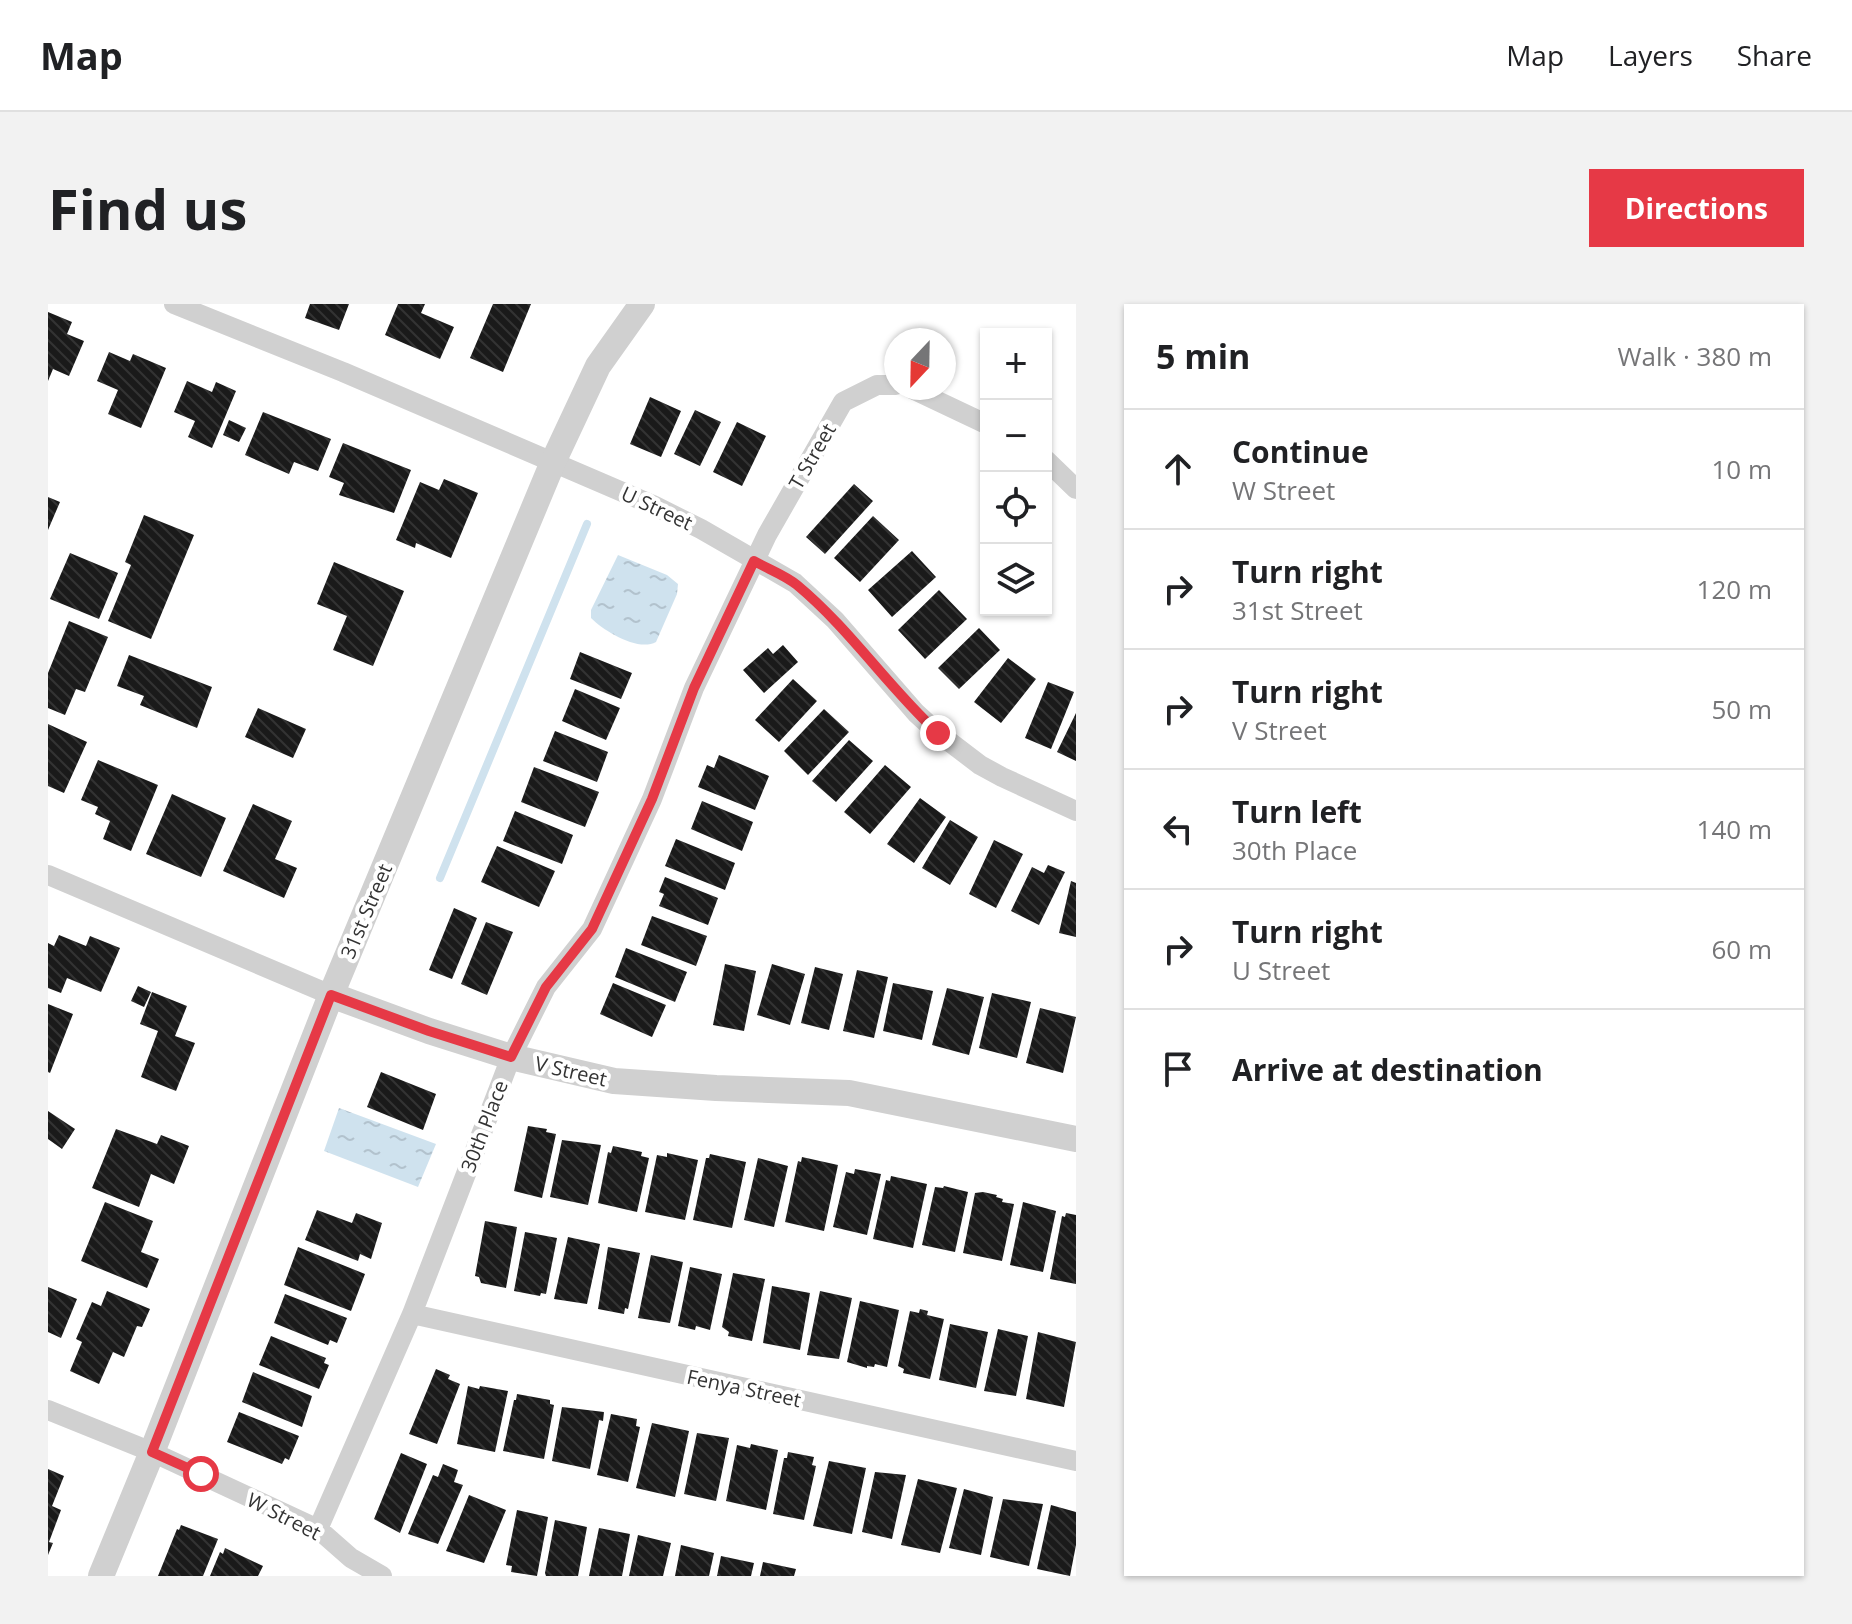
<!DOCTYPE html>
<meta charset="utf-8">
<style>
:root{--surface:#fff;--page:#f2f2f2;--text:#202124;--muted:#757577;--line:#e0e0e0;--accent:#e63946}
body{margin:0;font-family:"Open Sans",sans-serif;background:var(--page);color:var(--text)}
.controls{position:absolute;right:24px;top:24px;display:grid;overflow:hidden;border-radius:0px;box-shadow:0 2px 6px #0004}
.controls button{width:72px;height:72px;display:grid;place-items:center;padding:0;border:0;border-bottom:2px solid var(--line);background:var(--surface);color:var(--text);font:40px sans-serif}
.compass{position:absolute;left:836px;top:24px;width:72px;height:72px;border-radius:50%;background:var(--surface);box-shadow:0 2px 6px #0004;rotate:202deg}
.stop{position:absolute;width:24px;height:24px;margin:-18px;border:6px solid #e63946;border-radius:50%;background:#fff}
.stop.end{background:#e63946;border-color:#fff;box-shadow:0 2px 8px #0008}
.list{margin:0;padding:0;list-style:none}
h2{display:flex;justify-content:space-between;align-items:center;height:104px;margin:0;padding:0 32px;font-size:34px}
h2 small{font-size:26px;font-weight:400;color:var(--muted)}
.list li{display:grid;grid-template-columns:52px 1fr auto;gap:24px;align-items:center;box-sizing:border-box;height:120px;padding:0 32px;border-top:2px solid var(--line)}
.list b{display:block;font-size:30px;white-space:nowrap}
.list p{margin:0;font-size:26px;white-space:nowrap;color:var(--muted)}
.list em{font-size:26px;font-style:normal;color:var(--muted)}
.icon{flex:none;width:44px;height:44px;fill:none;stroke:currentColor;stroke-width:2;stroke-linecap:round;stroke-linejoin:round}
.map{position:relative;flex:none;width:1028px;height:1272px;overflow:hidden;border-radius:0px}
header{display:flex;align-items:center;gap:48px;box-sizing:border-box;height:112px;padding:0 40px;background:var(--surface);border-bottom:2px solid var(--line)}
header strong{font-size:38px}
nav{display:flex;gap:44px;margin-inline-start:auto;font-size:28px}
.intro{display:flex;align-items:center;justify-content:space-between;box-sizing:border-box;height:192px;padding:0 48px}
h1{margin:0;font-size:56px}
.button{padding:20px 36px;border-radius:0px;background:var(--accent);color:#fff;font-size:28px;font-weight:700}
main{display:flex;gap:48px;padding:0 48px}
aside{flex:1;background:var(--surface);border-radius:0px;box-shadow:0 2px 6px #0004}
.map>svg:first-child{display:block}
.water{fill:url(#water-ripples)}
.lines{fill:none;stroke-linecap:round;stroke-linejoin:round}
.stream{stroke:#cfe2ee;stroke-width:8}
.building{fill:url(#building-back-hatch)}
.minor{stroke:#d0d0d0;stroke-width:20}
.tertiary{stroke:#d0d0d0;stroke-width:26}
.route{stroke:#e63946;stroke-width:10}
.labels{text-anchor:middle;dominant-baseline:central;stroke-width:8;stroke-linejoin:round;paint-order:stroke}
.street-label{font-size:20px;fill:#333;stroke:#fff}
</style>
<header>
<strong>Map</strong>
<nav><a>Map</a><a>Layers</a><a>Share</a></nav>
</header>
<div class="intro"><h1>Find us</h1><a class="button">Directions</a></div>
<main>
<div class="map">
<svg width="1028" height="1272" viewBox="0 0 1028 1272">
<defs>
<pattern id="water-ripples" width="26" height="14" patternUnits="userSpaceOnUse" patternTransform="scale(2)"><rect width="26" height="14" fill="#cfe2ee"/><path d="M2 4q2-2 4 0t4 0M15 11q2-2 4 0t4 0" fill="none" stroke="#b2c2cd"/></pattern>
<pattern id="building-back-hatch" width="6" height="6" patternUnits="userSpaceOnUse" patternTransform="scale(2)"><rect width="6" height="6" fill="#1a1a1a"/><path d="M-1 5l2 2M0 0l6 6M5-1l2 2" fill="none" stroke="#333"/></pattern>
</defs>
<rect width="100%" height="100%" fill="#fff"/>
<path class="water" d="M 570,251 L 619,271 L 630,280 L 629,290 L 608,338 C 590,348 556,327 543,314 L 543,306 Z
M 291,804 L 388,840 L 370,883 L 276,847 Z"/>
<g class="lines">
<path class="stream" d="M 392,574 L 539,220"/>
</g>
<path class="building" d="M 262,0 L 301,0 L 291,26 L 257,14 Z
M 350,0 L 377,0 L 373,9 L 406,23 L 392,55 L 337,31 Z
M 445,0 L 483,0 L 455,68 L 422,54 Z
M 0,8 L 24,18 L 19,30 L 36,37 L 21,72 L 5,65 L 0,77 Z
M 61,48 L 82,57 L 85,50 L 118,64 L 93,124 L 60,110 L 70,86 L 49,77 Z
M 139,77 L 164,88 L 168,78 L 188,87 L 164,144 L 140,133 L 147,117 L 126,108 Z
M 602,93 L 633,107 L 613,153 L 582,140 Z
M 647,106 L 673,118 L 652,162 L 626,150 Z
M 215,108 L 283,135 L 270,167 L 246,158 L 241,170 L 197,151 Z
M 181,116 L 198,124 L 191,138 L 175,131 Z
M 689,118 L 718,132 L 694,182 L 665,168 Z
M 295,139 L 363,166 L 346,209 L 291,191 L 296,179 L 281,173 Z
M 396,175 L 430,189 L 403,254 L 368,239 L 367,244 L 348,236 L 372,178 L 391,186 Z
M 806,180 L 825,197 L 777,250 L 758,233 Z
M 0,193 L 12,198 L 0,226 Z
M 96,211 L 146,231 L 103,335 L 60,317 L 83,261 L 77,258 Z
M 825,212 L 851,236 L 812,278 L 786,254 Z
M 864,247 L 888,273 L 844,313 L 820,286 Z
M 22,249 L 70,269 L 51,315 L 2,295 Z
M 286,258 L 356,287 L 325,362 L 285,346 L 299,312 L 269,300 Z
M 891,286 L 919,315 L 877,355 L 850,326 Z
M 21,317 L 60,333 L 37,388 L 28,385 L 17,411 L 0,404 L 0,369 Z
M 931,324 L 952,346 L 911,385 L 890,364 Z
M 735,341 L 750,358 L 716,389 L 695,366 L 720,344 L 725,350 Z
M 532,348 L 584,369 L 573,395 L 522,375 Z
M 81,351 L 164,383 L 149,424 L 92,401 L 96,392 L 69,382 Z
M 960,354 L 988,375 L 953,419 L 926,398 Z
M 745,375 L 769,397 L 731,438 L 707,416 Z
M 1000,378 L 1026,388 L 1003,445 L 977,434 Z
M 527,385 L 572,404 L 558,436 L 514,417 Z
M 210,404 L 258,425 L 245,454 L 197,433 Z
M 776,405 L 801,428 L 760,471 L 736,447 Z
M 1028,409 L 1028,457 L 1009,448 Z
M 0,420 L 39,438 L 16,489 L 0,482 Z
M 507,427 L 560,448 L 549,478 L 495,457 Z
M 801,436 L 825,457 L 788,498 L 764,477 Z
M 671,451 L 721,472 L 707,506 L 650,483 L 659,461 L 666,464 Z
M 50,456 L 110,481 L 83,547 L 55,535 L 62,517 L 47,510 L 50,503 L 33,496 Z
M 837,461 L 863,483 L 822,530 L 796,508 Z
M 486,463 L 551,488 L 537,523 L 473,498 Z
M 124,490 L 178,514 L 153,573 L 98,550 Z
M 872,494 L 898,513 L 866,559 L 839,540 Z
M 654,497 L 705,518 L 694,547 L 643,525 Z
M 205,500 L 244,517 L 227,555 L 249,564 L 236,594 L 175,567 Z
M 467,507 L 525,531 L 514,560 L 455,537 Z
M 902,516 L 930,533 L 902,581 L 874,564 Z
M 628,535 L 687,559 L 677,586 L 617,562 Z
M 946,536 L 975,550 L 948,604 L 921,590 Z
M 449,542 L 507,567 L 491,603 L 433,578 Z
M 1000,561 L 1017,568 L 991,621 L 963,607 L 984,563 L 996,569 Z
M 617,573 L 670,594 L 660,621 L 611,602 L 616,590 L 611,588 Z
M 1023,577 L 1028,579 L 1028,633 L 1011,629 Z
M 406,604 L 429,614 L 404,675 L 381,666 Z
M 604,612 L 659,632 L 648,662 L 593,641 Z
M 438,618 L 465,628 L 439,691 L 413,680 Z
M 11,631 L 38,642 L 42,632 L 72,644 L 53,688 L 19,674 L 13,689 L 0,684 L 0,639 L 6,642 Z
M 578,644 L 639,668 L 627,698 L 567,673 Z
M 677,660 L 708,667 L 696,727 L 665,721 Z
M 724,660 L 757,670 L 742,721 L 709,711 Z
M 767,663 L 795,670 L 781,726 L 753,719 Z
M 809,666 L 840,673 L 826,734 L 795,727 Z
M 565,679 L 618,701 L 604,733 L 552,710 Z
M 845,679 L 885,687 L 874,736 L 835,727 Z
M 90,682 L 103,688 L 96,703 L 83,697 Z
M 899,684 L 936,693 L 921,751 L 884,741 Z
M 104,688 L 139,702 L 127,732 L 147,739 L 128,787 L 93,773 L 110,727 L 92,720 Z
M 944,689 L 983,698 L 969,754 L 931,744 Z
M 0,700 L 25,710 L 2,769 L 0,768 Z
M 992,704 L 1028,713 L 1015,769 L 978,759 Z
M 333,768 L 388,790 L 375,826 L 319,803 Z
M 0,807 L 27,825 L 14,845 L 0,835 Z
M 480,822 L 499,825 L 498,828 L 508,830 L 494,894 L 466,887 Z
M 68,825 L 109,840 L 113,831 L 141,842 L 126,880 L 103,870 L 91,903 L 44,884 Z
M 514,836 L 553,841 L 540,901 L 502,893 Z
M 565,842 L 594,848 L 593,852 L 601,854 L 589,908 L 550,899 L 560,848 L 563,849 Z
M 619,849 L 650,856 L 637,916 L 597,908 L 609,851 L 619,853 Z
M 662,850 L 698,858 L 684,924 L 645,916 L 658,854 L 661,854 Z
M 754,853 L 790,861 L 776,927 L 737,918 L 750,857 L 753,858 Z
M 710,854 L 740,862 L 726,923 L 696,916 Z
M 807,865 L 833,870 L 819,931 L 785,923 L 798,868 L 806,870 Z
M 843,872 L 879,880 L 865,944 L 825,935 L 838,876 L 842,877 Z
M 896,882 L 920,888 L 907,948 L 874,941 L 887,883 L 895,884 Z
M 935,888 L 949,891 L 948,893 L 955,895 L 954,898 L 966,900 L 954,957 L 915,949 L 927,889 Z
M 57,898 L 105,917 L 93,948 L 111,955 L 99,984 L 33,957 Z
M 975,898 L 1008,907 L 995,968 L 962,961 Z
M 269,906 L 304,919 L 308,909 L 334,919 L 323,955 L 312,950 L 310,957 L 257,936 Z
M 1018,909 L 1028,911 L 1028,980 L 1002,975 L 1014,912 L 1017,913 Z
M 437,917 L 469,923 L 458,984 L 433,979 L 431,973 L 427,972 Z
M 477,928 L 509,934 L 498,990 L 493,989 L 492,992 L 466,987 Z
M 520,933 L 552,940 L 539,1000 L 506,995 Z
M 250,943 L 317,970 L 303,1007 L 236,981 Z
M 560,943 L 592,949 L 580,1005 L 577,1004 L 576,1010 L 550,1005 Z
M 603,951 L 635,958 L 622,1019 L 590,1014 Z
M 642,963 L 674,970 L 662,1026 L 648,1022 L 647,1026 L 630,1022 Z
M 685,969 L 717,975 L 704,1037 L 680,1032 L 681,1028 L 674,1023 Z
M 724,982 L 762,989 L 752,1046 L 715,1039 Z
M 0,983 L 29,995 L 13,1034 L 0,1028 Z
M 59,987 L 102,1005 L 94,1023 L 89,1022 L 76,1053 L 65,1048 L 51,1080 L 22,1067 L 34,1038 L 28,1035 L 44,998 L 53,1002 Z
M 772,987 L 804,994 L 791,1055 L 759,1051 Z
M 237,990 L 299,1014 L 289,1039 L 282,1036 L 280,1041 L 226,1019 Z
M 812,997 L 851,1006 L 839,1063 L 827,1060 L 826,1063 L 819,1062 L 819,1064 L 799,1058 Z
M 872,1005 L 880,1007 L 879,1011 L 896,1015 L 882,1075 L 855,1069 L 856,1065 L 850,1062 L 862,1007 L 871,1009 Z
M 902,1020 L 940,1028 L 928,1084 L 891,1076 Z
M 950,1025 L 980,1032 L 968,1092 L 936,1087 Z
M 990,1028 L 1028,1038 L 1016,1103 L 978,1095 Z
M 223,1032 L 278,1054 L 276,1059 L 281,1061 L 271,1085 L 211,1061 Z
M 388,1065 L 402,1071 L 400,1075 L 412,1080 L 389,1140 L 361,1130 Z
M 205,1068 L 264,1092 L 254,1123 L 194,1098 Z
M 420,1082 L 431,1085 L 432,1082 L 460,1087 L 447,1148 L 409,1140 Z
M 469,1090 L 502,1096 L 502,1100 L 506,1101 L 496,1155 L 455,1147 L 466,1096 L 468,1096 Z
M 514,1103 L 556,1108 L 555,1117 L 551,1116 L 542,1165 L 504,1157 Z
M 191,1108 L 251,1132 L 241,1156 L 237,1154 L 234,1160 L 179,1138 Z
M 563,1110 L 589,1115 L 588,1122 L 592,1123 L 580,1178 L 549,1171 Z
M 604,1119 L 641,1127 L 627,1193 L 588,1184 Z
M 649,1129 L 681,1134 L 668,1197 L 636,1190 Z
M 703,1140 L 730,1146 L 718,1206 L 678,1197 L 689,1141 L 702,1144 Z
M 740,1148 L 766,1153 L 764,1161 L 768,1162 L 756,1216 L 725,1210 L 736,1154 L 739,1154 Z
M 353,1149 L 379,1160 L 352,1229 L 326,1215 Z
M 781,1157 L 818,1164 L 804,1230 L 765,1222 Z
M 395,1160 L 410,1166 L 406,1178 L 415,1181 L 390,1240 L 360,1230 L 385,1171 L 390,1173 Z
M 0,1165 L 16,1172 L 4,1202 L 13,1206 L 1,1238 L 5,1239 L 0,1251 Z
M 827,1168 L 858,1171 L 844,1235 L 814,1228 Z
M 870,1175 L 909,1184 L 892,1249 L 853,1241 Z
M 916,1185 L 945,1193 L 933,1251 L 901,1244 Z
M 421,1191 L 458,1206 L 436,1259 L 398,1247 Z
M 955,1195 L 995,1200 L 981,1262 L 942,1253 Z
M 1003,1201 L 1028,1208 L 1028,1241 L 1022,1272 L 989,1265 Z
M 469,1206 L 500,1213 L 489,1272 L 463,1268 L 464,1262 L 458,1261 Z
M 507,1216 L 539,1223 L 530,1272 L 498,1272 L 497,1269 Z
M 133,1221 L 170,1235 L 155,1272 L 110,1272 L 129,1225 L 131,1226 Z
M 551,1224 L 582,1230 L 574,1272 L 541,1272 Z
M 590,1231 L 623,1239 L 615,1272 L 581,1272 Z
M 633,1241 L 666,1249 L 661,1272 L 627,1272 Z
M 177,1244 L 215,1262 L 210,1272 L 162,1272 L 172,1248 L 175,1250 Z
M 673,1252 L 706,1259 L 703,1272 L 669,1272 Z
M 715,1258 L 748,1265 L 746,1272 L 712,1272 Z"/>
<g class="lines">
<path class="minor" d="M 126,0 L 295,68 L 607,202 L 653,225 L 747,279 L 787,316 L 868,409 L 890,429 L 932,461 L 954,473 L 1028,507
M 862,84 L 938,120
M 998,156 L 1028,185
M 0,571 L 283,691
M 364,1010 L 1028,1157
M 0,1106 L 104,1148 L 270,1225 L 303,1254 L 334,1272
M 270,1225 L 364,1010 L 463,753 L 498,683 L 544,625 L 604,495 L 646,384 L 719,231 L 795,98 L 829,81 L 848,81"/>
<path class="tertiary" d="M 283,691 L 381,727 L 463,753 L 566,777 L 668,784 L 801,789 L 1028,835
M 53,1272 L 104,1148 L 283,691 L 505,158 L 550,62 L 594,0"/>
</g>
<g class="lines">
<path class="route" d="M 153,1170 L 104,1148 L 283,691 L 381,727 L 463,753 L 498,683 L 544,625 L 604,495 L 646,384 L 706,257 C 720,265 737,271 749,281 C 802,325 840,383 890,429"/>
</g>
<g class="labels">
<g class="street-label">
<text transform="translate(764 152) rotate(-60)">T Street</text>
<text transform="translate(609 204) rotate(25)">U Street</text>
<text transform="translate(318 607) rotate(-67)">31st Street</text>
<text transform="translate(523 767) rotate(13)">V Street</text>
<text transform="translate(436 822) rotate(-69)">30th Place</text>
<text transform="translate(696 1084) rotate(12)">Fenya Street</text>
<text transform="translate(236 1212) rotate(27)">W Street</text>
</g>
</g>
</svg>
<div class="controls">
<button>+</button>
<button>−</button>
<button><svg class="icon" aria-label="locate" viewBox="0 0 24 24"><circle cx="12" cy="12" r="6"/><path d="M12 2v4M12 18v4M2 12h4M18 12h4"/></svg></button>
<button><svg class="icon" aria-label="layers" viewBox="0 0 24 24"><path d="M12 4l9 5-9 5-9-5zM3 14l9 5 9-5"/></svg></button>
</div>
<svg class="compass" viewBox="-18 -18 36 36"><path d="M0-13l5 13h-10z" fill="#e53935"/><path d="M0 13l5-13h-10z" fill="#757577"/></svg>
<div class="stop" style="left:153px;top:1170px"></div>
<div class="stop end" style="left:890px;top:429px"></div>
</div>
<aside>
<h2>5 min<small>Walk · 380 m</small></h2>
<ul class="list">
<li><svg class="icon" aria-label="ahead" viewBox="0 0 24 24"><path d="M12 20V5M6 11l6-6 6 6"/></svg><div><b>Continue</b><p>W Street</p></div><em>10 m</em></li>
<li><svg class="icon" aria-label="right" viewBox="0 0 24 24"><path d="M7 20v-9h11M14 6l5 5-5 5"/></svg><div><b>Turn right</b><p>31st Street</p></div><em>120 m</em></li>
<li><svg class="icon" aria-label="right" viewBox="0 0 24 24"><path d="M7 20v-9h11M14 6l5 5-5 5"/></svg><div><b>Turn right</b><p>V Street</p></div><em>50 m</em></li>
<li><svg class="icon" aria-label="left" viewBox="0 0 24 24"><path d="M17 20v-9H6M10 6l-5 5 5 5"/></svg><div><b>Turn left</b><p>30th Place</p></div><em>140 m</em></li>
<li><svg class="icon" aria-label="right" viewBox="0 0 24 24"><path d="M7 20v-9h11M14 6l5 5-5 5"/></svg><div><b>Turn right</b><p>U Street</p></div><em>60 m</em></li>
<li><svg class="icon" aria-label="arrive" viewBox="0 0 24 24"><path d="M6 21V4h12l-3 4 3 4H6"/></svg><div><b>Arrive at destination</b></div></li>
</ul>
</aside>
</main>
